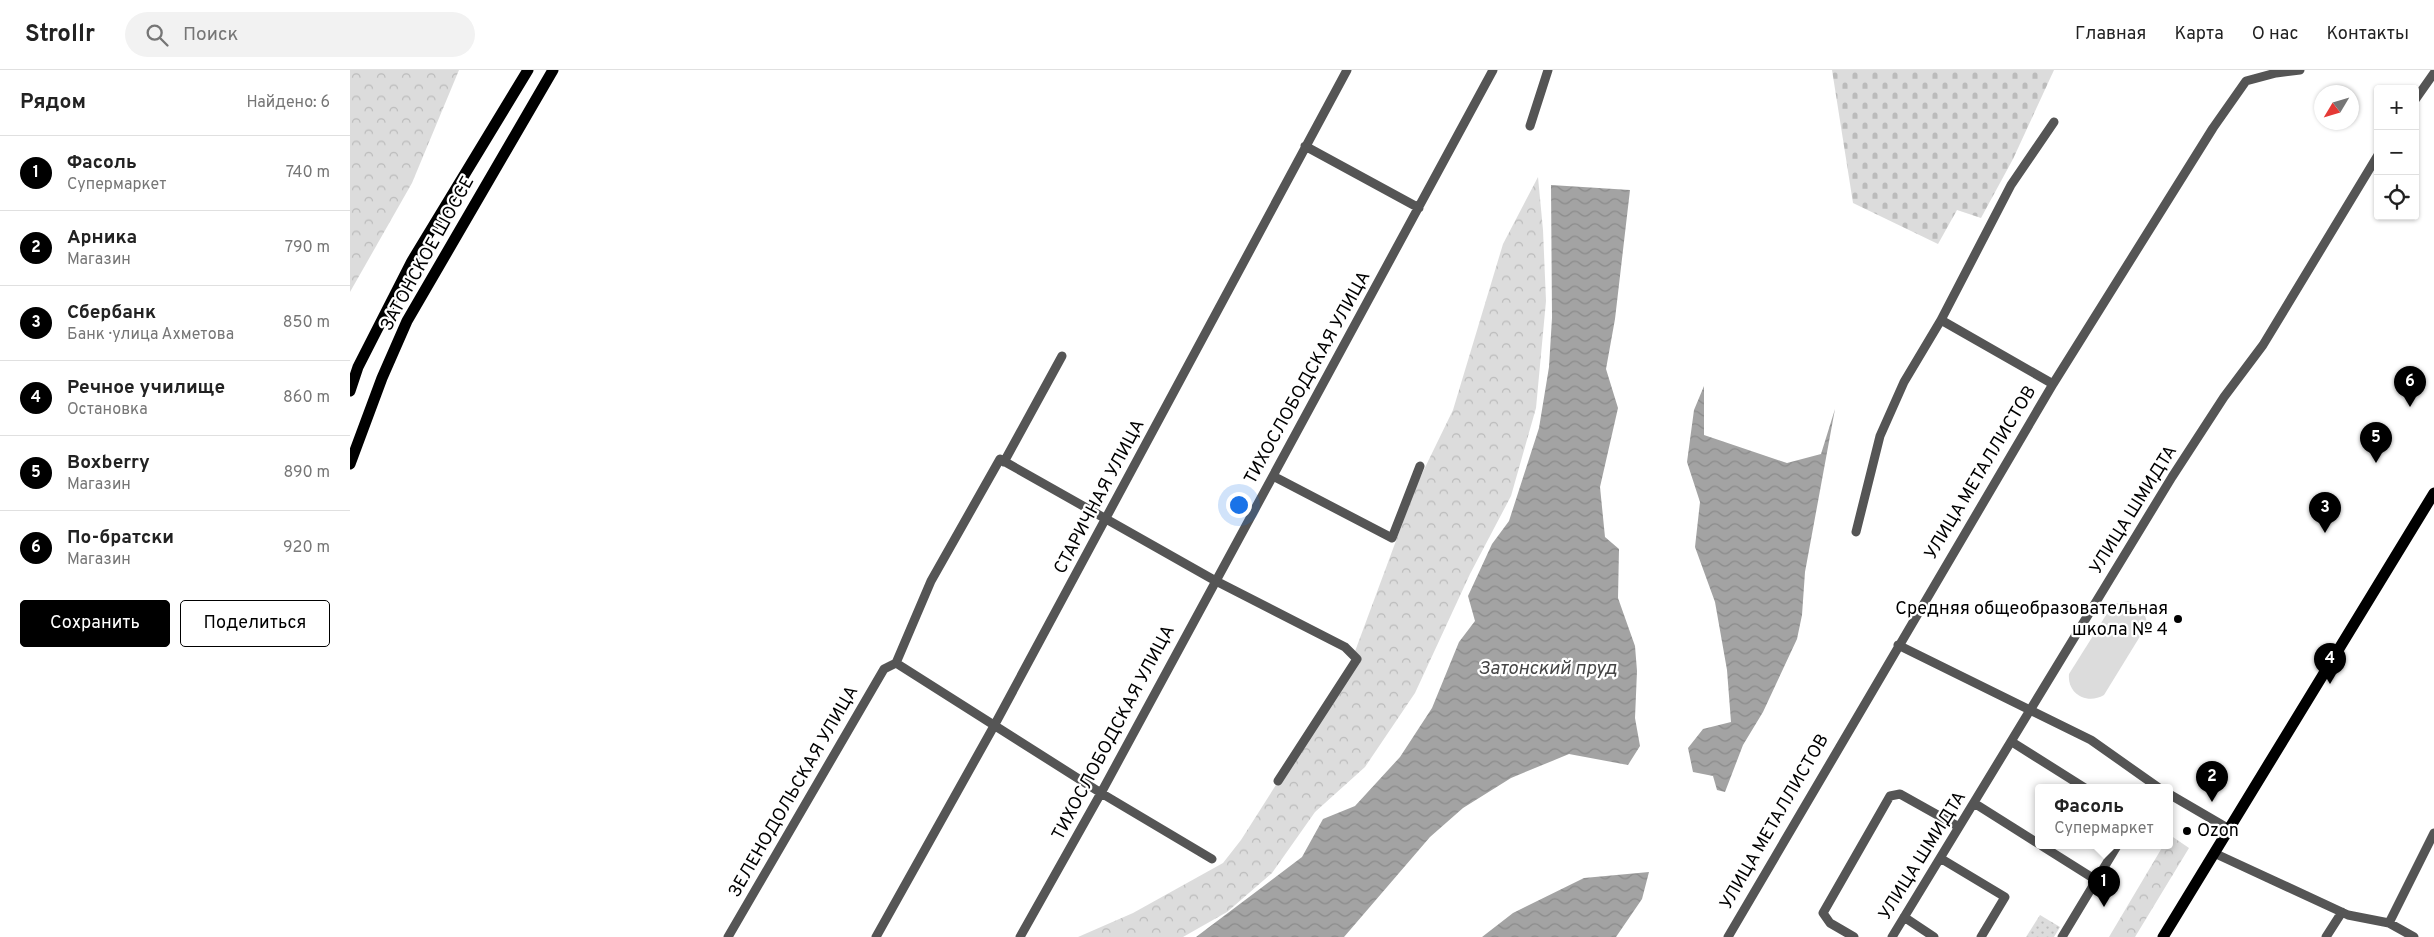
<!DOCTYPE html>
<html lang="ru">
<meta charset="utf-8">
<style>
:root{--surface:#fff;--page:#f2f2f2;--text:#222;--muted:#767676;--line:#e0e0e0;--accent:#000}
body{margin:0;font-family:Overpass,sans-serif;background:var(--page);color:var(--text)}
.controls{position:absolute;right:15px;top:15px;display:grid;overflow:hidden;border-radius:5px;box-shadow:0 1px 4px #0004}
.controls button{width:45px;height:45px;display:grid;place-items:center;padding:0;border:0;border-bottom:1px solid var(--line);background:var(--surface);color:var(--text);font:25px sans-serif}
.compass{position:absolute;left:1964px;top:15px;width:45px;height:45px;border-radius:50%;background:var(--surface);box-shadow:0 1px 4px #0004;rotate:232deg}
.you{position:absolute;left:888px;top:434px;width:18px;height:18px;margin:-12px;border:4px solid #fff;border-radius:50%;background:#1a73e8;box-shadow:0 0 0 8px #1a73e833}
.badge{display:grid;place-items:center;width:32px;height:32px;border-radius:50%;background:var(--accent);color:#fff;font-size:16px;font-weight:700}
.pin{position:absolute;translate:-50% -41px;filter:drop-shadow(0 1px 2px #0008)}
.pin::after{content:'';position:absolute;top:26px;width:18px;height:15px;background:inherit;clip-path:polygon(0 0,100% 0,50% 100%)}
.popup{position:absolute;left:1685px;top:714px;width:138px;height:65px;box-sizing:border-box;display:grid;place-content:center;border-radius:5px;background:var(--surface);filter:drop-shadow(0 1px 4px #0005);font-size:16px;white-space:nowrap;color:var(--muted)}
.popup b{font-size:19px;color:var(--text)}
.popup::after{content:'';position:absolute;left:50%;top:100%;margin-left:-10px;border:10px solid transparent;border-top-color:var(--surface)}
.list{margin:0;padding:0;list-style:none}
h2{display:flex;justify-content:space-between;align-items:center;height:65px;margin:0;padding:0 20px;font-size:21px}
h2 small{font-size:16px;font-weight:400;color:var(--muted)}
.list li{display:grid;grid-template-columns:32px 1fr auto;gap:15px;align-items:center;box-sizing:border-box;height:75px;padding:0 20px;border-top:1px solid var(--line)}
.list b{display:block;font-size:19px;white-space:nowrap}
.list p{margin:0;font-size:16px;white-space:nowrap;color:var(--muted)}
.list em{font-size:16px;font-style:normal;color:var(--muted)}
.actions{display:flex;gap:10px;padding:15px 20px}
.actions a{flex:1;padding:11px 0;border:1px solid var(--accent);border-radius:5px;text-align:center;font-size:18px;color:var(--accent)}
.actions .main{background:var(--accent);color:#fff}
.icon{flex:none;width:28px;height:28px;fill:none;stroke:currentColor;stroke-width:2;stroke-linecap:round;stroke-linejoin:round}
.map{position:relative;flex:none;width:2084px;height:867px;overflow:hidden}
header{display:flex;align-items:center;gap:30px;box-sizing:border-box;height:70px;padding:0 25px;background:var(--surface);border-bottom:1px solid var(--line)}
header strong{font-size:24px}
nav{display:flex;gap:28px;margin-inline-start:auto;font-size:18px}
.search{width:350px;height:45px;background:var(--page);display:flex;align-items:center;gap:12px;box-sizing:border-box;padding:0 18px;border-radius:28px;color:var(--muted);font-size:19px}
main{display:flex}
aside{flex:1;background:var(--surface)}
.map>svg:first-child{display:block}
.grass{fill:#dcdcdc}
.forest{fill:url(#forest-crowns)}
.cemetery{fill:url(#cemetery-stones)}
.park{fill:url(#park-dots)}
.water{fill:url(#water-waves)}
.lines{fill:none;stroke-linecap:round;stroke-linejoin:round}
.minor{stroke:#555;stroke-width:9}
.major{stroke:#000;stroke-width:11}
.poi-dot{fill:#000;stroke:#fff;stroke-width:2}
.labels{text-anchor:middle;dominant-baseline:central;stroke-width:4.5;stroke-linejoin:round;paint-order:stroke}
.street-label{font-size:18px;fill:#000;stroke:#fff}
.poi-label{font-size:18px;fill:#000;stroke:#fff;text-anchor:end}
.water-label{font-size:19px;font-style:italic;fill:#444;stroke:#fff}
</style>
<header>
<strong>Strollr</strong>
<div class="search"><svg class="icon" aria-label="search" viewBox="0 0 24 24"><circle cx="10" cy="10" r="6"/><path d="M15 15l6 6"/></svg>Поиск</div>
<nav><a>Главная</a><a>Карта</a><a>О нас</a><a>Контакты</a></nav>
</header>
<main>
<aside>
<h2>Рядом<small>Найдено: 6</small></h2>
<ul class="list">
<li><span class="badge">1</span><div><b>Фасоль</b><p>Супермаркет</p></div><em>740 m</em></li>
<li><span class="badge">2</span><div><b>Арника</b><p>Магазин</p></div><em>790 m</em></li>
<li><span class="badge">3</span><div><b>Сбербанк</b><p>Банк · улица Ахметова</p></div><em>850 m</em></li>
<li><span class="badge">4</span><div><b>Речное училище</b><p>Остановка</p></div><em>860 m</em></li>
<li><span class="badge">5</span><div><b>Boxberry</b><p>Магазин</p></div><em>890 m</em></li>
<li><span class="badge">6</span><div><b>По-братски</b><p>Магазин</p></div><em>920 m</em></li>
</ul>
<div class="actions"><a class="main">Сохранить</a><a>Поделиться</a></div>
</aside>
<div class="map">
<svg width="2084" height="867" viewBox="0 0 2084 867">
<defs>
<pattern id="forest-crowns" width="20" height="18" patternUnits="userSpaceOnUse" patternTransform="scale(1.25)"><rect width="20" height="18" fill="#dcdcdc"/><path d="M2 6a3 3 0 1 1 6 0M12 15a3 3 0 1 1 6 0" fill="none" stroke="#bbb"/></pattern>
<pattern id="cemetery-stones" width="16" height="16" patternUnits="userSpaceOnUse" patternTransform="scale(1.25)"><rect width="16" height="16" fill="#dcdcdc"/><path d="M2 7V4a2 2 0 0 1 4 0v3zM10 15v-3a2 2 0 0 1 4 0v3z" fill="#bbb"/></pattern>
<pattern id="park-dots" width="8" height="8" patternUnits="userSpaceOnUse" patternTransform="scale(1.25)"><rect width="8" height="8" fill="#dcdcdc"/><path d="M2 2h.1M6 6h.1" fill="none" stroke="#bbb" stroke-width="1.8" stroke-linecap="round"/></pattern>
<pattern id="water-waves" width="16" height="10" patternUnits="userSpaceOnUse" patternTransform="scale(1.25)"><rect width="16" height="10" fill="#a3a3a3"/><path d="M0 5q4-4 8 0t8 0" fill="none" stroke="#8b8b8b"/></pattern>
</defs>
<rect width="100%" height="100%" fill="#fff"/>
<path class="grass" d="M 1778,531 C 1788,536 1797,543 1797,555 L 1754,625 C 1737,635 1717,624 1719,604 L 1763,534 Z"/>
<path class="forest" d="M 0,0 L 109,0 L 62,113 L 0,222 Z
M 1188,107 L 1193,160 L 1196,231 L 1186,338 L 1161,426 L 1120,504 L 1065,623 L 1015,697 L 965,742 L 922,803 L 877,842 L 833,867 L 728,867 L 783,843 L 873,793 L 891,770 L 997,603 L 1067,414 L 1103,340 L 1153,174 Z
M 1820,765 L 1839,778 L 1785,867 L 1759,867 L 1813,776 L 1819,776 Z"/>
<path class="cemetery" d="M 1482,0 L 1704,0 L 1663,89 L 1631,148 L 1607,140 L 1588,174 L 1503,133 Z"/>
<path class="park" d="M 1690,845 L 1710,857 L 1704,867 L 1676,867 Z"/>
<path class="water" d="M 1201,115 L 1280,120 L 1265,249 L 1256,299 L 1268,338 L 1250,417 L 1255,467 L 1269,479 L 1268,528 L 1285,576 L 1287,601 L 1285,648 L 1290,676 L 1278,695 L 1219,684 L 1161,708 L 1113,738 L 1080,767 L 994,867 L 846,867 L 952,787 L 973,749 L 1005,736 L 1050,687 L 1082,638 L 1109,572 L 1125,551 L 1118,526 L 1142,474 L 1159,451 L 1189,358 L 1199,297 L 1202,248 Z
M 1354,316 L 1354,365 L 1437,393 L 1471,384 L 1485,339 L 1455,502 L 1452,545 L 1447,569 L 1413,642 L 1393,675 L 1375,722 L 1367,720 L 1363,706 L 1343,702 L 1338,678 L 1353,659 L 1381,652 L 1377,600 L 1365,532 L 1345,477 L 1350,432 L 1337,392 L 1344,340 Z
M 1299,802 L 1292,829 L 1266,867 L 1132,867 L 1163,843 L 1234,808 Z"/>
<g class="lines">
<path class="minor" d="M 2065,30 L 2084,3
M 1180,56 L 1198,0
M 955,76 L 1069,138
M 1591,250 L 1703,314
M 654,392 L 712,286
M 923,406 L 1042,468 L 1070,396
M 1506,462 L 1530,366 L 1554,312 L 1591,250 L 1661,115 L 1704,52
M 1548,575 L 1741,670 L 1809,718
M 546,593 L 581,511 L 650,389 L 864,510 L 995,577 L 1007,589 L 928,711
M 1662,672 L 1735,718
M 1819,724 L 1879,759
M 1624,733 L 1689,774
M 1692,776 L 1746,810
M 1864,783 L 1998,845 L 2039,853 L 2064,867
M 1590,788 L 1655,827 L 1631,867
M 1554,847 L 1584,867
M 2039,853 L 2084,763
M 378,867 L 534,599 L 546,593 L 751,723 L 862,789
M 526,867 L 644,656 L 997,0
M 670,867 L 751,723 L 1143,0
M 1378,867 L 1703,314 L 1863,58 L 1896,11 L 1926,3 L 1950,0
M 1504,867 L 1480,853 L 1473,843 L 1540,726 L 1550,724 L 1609,757
M 1542,867 L 1822,407 L 1874,327 L 1913,275 L 2028,85
M 1712,867 L 1767,776
M 1976,867 L 1992,842"/>
<path class="major" d="M 0,321 L 8,297 L 62,191 L 178,0
M 0,394 L 32,308 L 57,251 L 203,0
M 1813,867 L 2084,423"/>
</g>
<g class="poi-dot">
<circle cx="1828" cy="549" r="5"/>
<circle cx="1837" cy="761" r="5"/>
</g>
<g class="labels">
<g class="street-label">
<text transform="translate(78 184) rotate(-61)">ЗАТОНСКОЕ ШОССЕ</text>
<text transform="translate(958 308) rotate(-61)">ТИХОСЛОБОДСКАЯ УЛИЦА</text>
<text transform="translate(1631 403) rotate(-59)">УЛИЦА МЕТАЛЛИСТОВ</text>
<text transform="translate(750 427) rotate(-62)">СТАРИЧНАЯ УЛИЦА</text>
<text transform="translate(1784 440) rotate(-58)">УЛИЦА ШМИДТА</text>
<text transform="translate(764 663) rotate(-62)">ТИХОСЛОБОДСКАЯ УЛИЦА</text>
<text transform="translate(444 722) rotate(-60)">ЗЕЛЕНОДОЛЬСКАЯ УЛИЦА</text>
<text transform="translate(1425 752) rotate(-60)">УЛИЦА МЕТАЛЛИСТОВ</text>
<text transform="translate(1573 786) rotate(-58)">УЛИЦА ШМИДТА</text>
</g>
<g class="poi-label">
<text x="1818" y="539">Средняя общеобразовательная<tspan x="1818" dy="21">школа № 4</tspan></text>
<text x="1847" y="761" text-anchor="start">Ozon</text>
</g>
<g class="water-label">
<text x="1198" y="599">Затонский пруд</text>
</g>
</g>
</svg>
<div class="controls">
<button>+</button>
<button>−</button>
<button><svg class="icon" aria-label="locate" viewBox="0 0 24 24"><circle cx="12" cy="12" r="6"/><path d="M12 2v4M12 18v4M2 12h4M18 12h4"/></svg></button>
</div>
<svg class="compass" viewBox="-18 -18 36 36"><path d="M0-13l5 13h-10z" fill="#e53935"/><path d="M0 13l5-13h-10z" fill="#767676"/></svg>
<div class="you"></div>
<div class="pin badge" style="left:1754px;top:837px">1</div>
<div class="popup"><b>Фасоль</b>Супермаркет</div>
<div class="pin badge" style="left:1862px;top:732px">2</div>
<div class="pin badge" style="left:1975px;top:463px">3</div>
<div class="pin badge" style="left:1980px;top:614px">4</div>
<div class="pin badge" style="left:2026px;top:393px">5</div>
<div class="pin badge" style="left:2060px;top:337px">6</div>
</div>
</main>
